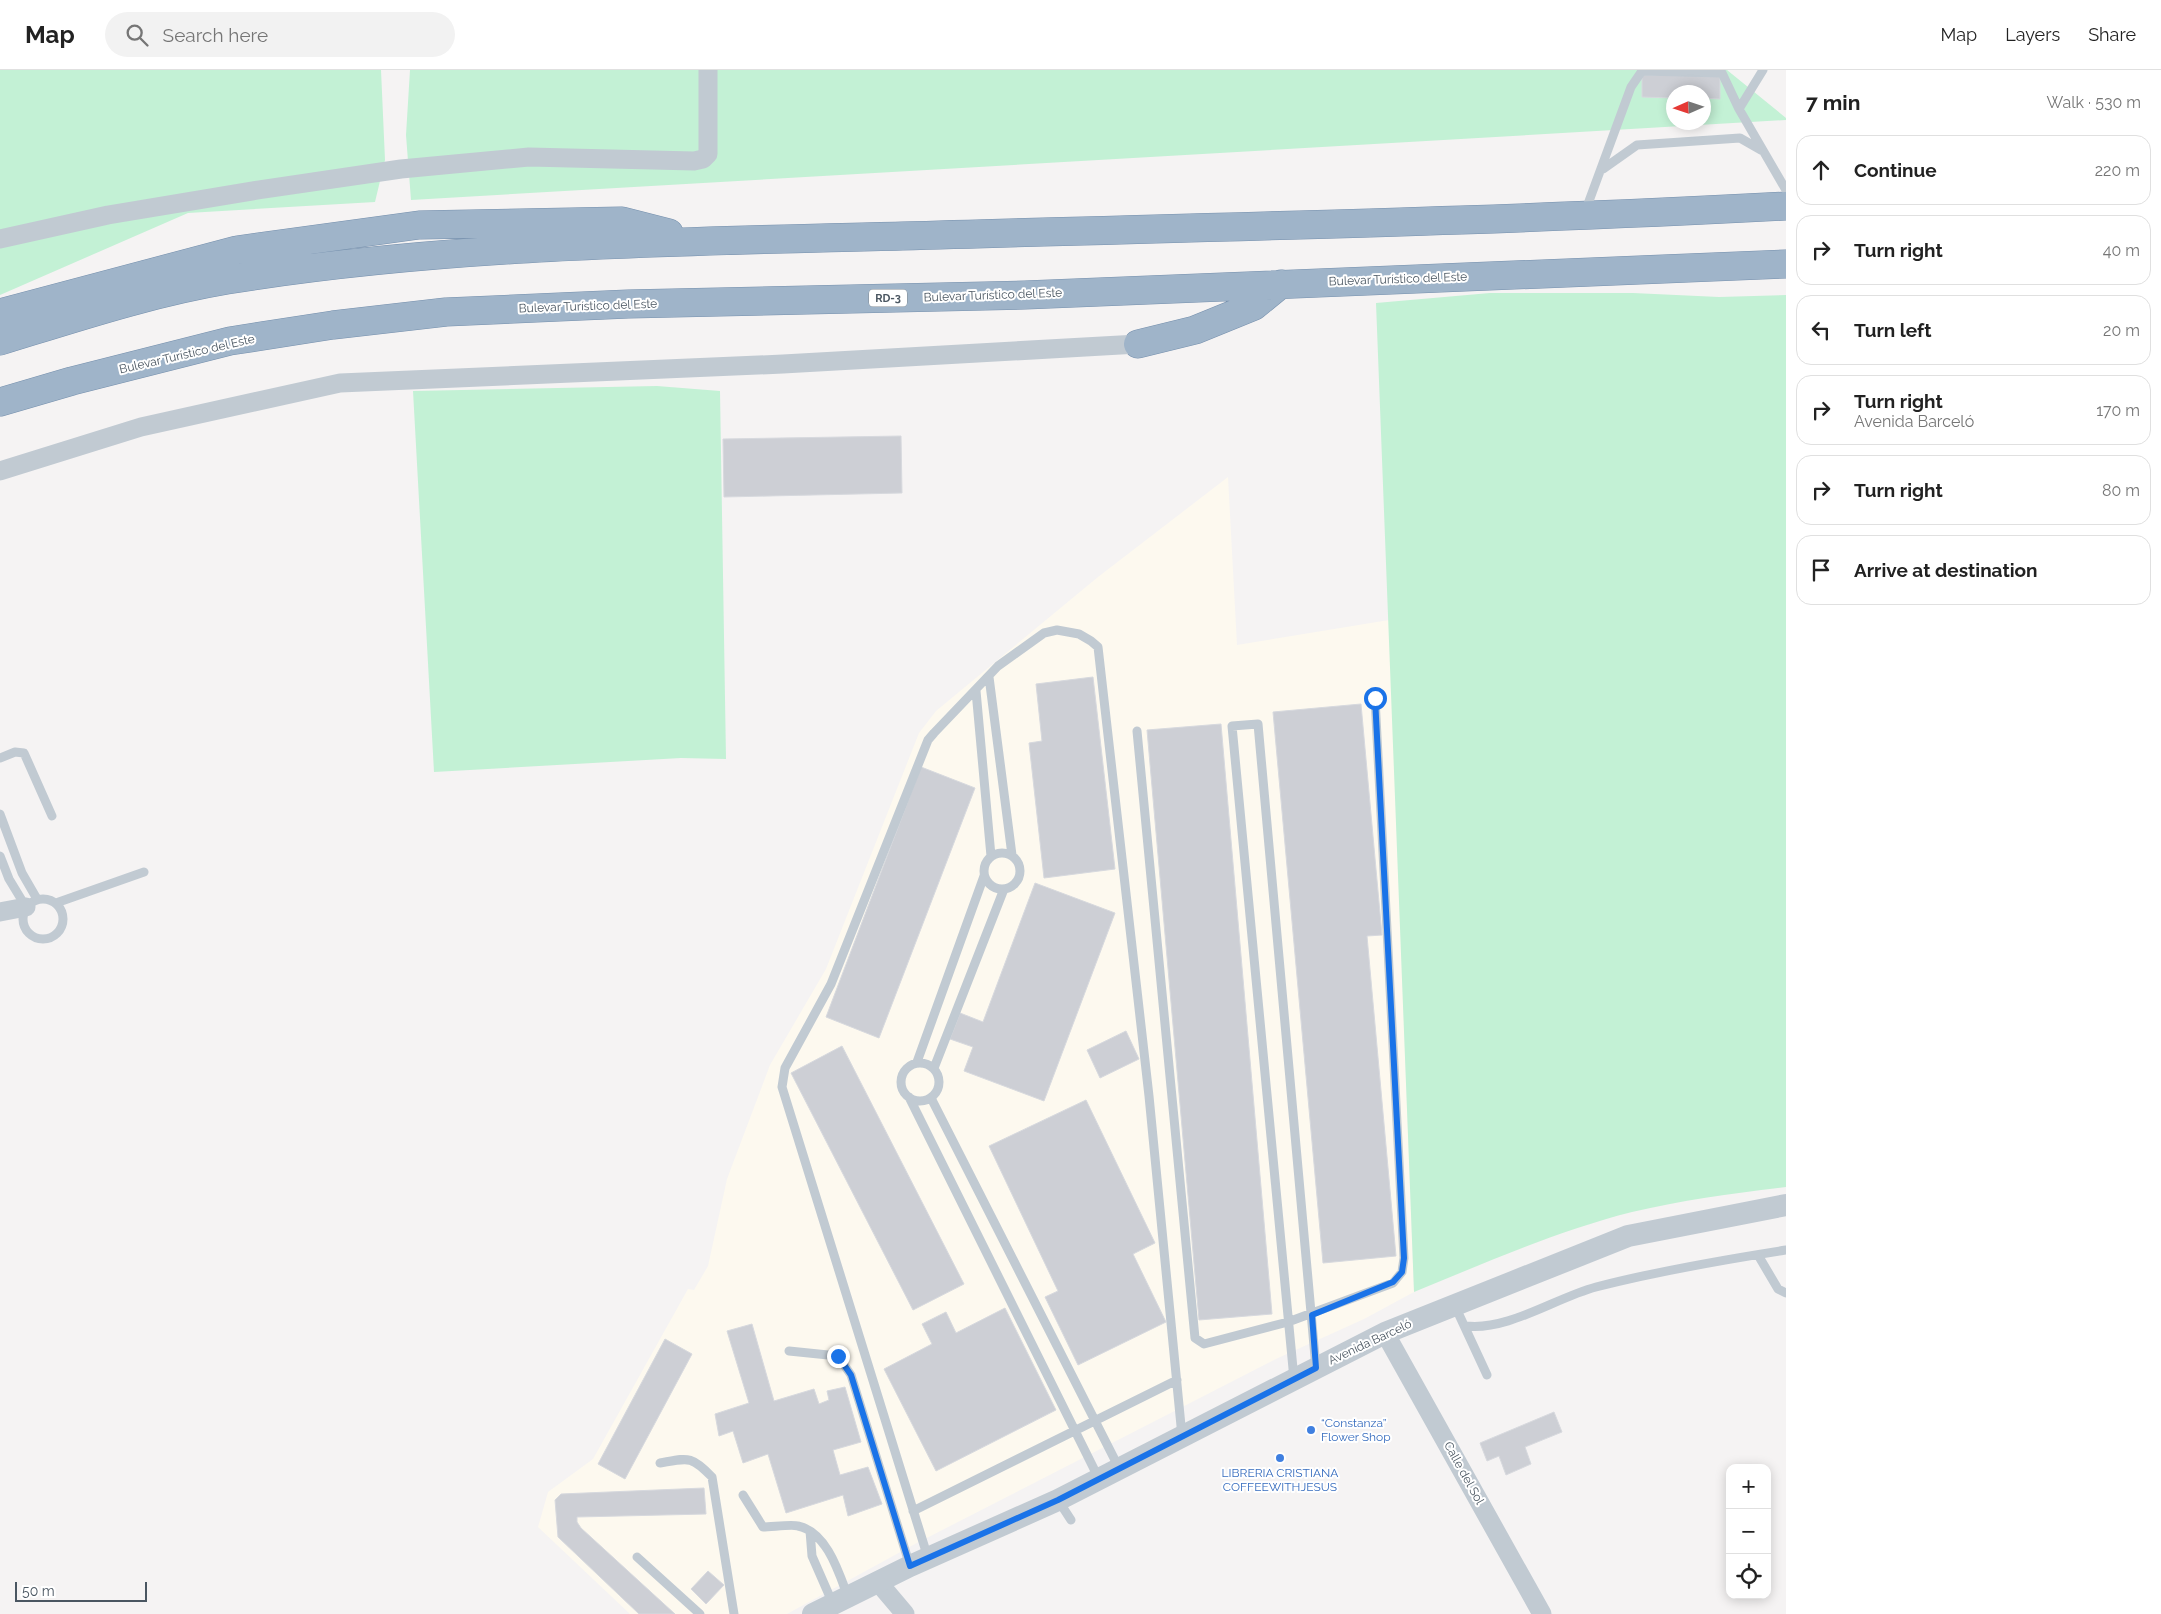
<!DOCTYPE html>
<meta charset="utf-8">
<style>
:root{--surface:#fff;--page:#f2f2f2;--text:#222;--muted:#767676;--line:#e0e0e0}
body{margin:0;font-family:Raleway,sans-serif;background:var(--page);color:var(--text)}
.controls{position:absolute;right:15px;bottom:15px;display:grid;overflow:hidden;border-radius:10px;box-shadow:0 2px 12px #0003}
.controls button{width:45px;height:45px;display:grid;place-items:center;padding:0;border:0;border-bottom:1px solid var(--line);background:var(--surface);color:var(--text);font:25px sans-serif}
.compass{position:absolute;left:1666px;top:15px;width:45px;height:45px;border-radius:50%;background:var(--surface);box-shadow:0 2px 12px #0003;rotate:267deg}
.scale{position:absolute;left:15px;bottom:12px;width:132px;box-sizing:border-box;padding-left:5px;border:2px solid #4a5661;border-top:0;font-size:14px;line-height:18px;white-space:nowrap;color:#4a5661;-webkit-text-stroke:4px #fff;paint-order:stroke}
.stop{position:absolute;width:15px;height:15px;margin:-11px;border:4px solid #1a73e8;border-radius:50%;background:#fff}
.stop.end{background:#1a73e8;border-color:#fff;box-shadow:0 1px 5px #0008}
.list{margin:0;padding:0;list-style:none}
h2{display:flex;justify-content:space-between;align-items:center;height:65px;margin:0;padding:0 20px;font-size:21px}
h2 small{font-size:16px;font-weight:400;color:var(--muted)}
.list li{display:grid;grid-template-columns:32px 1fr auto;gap:15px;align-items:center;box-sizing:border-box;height:70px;margin:0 10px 10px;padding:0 10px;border:1px solid var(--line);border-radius:15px}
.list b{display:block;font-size:19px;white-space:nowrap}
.list p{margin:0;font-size:16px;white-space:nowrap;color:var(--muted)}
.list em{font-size:16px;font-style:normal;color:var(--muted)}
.icon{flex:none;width:28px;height:28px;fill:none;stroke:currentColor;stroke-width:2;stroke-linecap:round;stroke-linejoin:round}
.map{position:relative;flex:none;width:1786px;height:1544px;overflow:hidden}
header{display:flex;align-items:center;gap:30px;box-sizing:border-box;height:70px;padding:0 25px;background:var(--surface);border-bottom:1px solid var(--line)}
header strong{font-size:24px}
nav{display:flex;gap:28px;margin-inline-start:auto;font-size:18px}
.search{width:350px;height:45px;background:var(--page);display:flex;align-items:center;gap:12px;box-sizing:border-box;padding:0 18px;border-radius:28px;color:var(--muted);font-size:19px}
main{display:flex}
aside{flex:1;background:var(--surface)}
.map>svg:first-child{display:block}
.commercial{fill:#fdf9ef}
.green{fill:#c3f1d5;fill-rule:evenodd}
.building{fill:#cdcfd5;stroke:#d7d9de}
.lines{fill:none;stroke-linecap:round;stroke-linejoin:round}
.trunk-casing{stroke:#7690ad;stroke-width:29}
.service{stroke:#c1cad2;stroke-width:9}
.minor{stroke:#c1cad2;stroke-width:19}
.tertiary{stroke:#c1cad2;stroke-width:22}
.trunk{stroke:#9fb4c9;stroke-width:28}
.route{stroke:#1a73e8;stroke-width:6}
.shop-dot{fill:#3f7fe0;stroke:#fff;stroke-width:2}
.labels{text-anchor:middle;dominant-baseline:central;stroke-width:4;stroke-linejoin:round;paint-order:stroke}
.shield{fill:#fff;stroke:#808990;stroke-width:1}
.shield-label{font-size:11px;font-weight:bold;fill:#4a5661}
.street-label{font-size:12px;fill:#4a5661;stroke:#fff}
.shop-label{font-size:12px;fill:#366cbe;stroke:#fff;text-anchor:start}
</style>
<header>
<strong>Map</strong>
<div class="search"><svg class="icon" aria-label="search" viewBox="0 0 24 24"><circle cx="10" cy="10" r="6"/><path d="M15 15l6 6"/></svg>Search here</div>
<nav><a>Map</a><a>Layers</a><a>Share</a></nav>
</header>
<main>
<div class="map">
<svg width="1786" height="1544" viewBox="0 0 1786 1544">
<rect width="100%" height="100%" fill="#f5f3f3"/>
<path class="commercial" d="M 1228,407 L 1237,575 L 1389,550 L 1414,1222 L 1364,1249 L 1278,1288 L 915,1474 L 787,1544 L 630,1544 L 538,1457 L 548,1422 L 593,1389 L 688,1219 L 694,1220 L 708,1196 L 727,1109 L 770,995 L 826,899 L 919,663 L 936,641 L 1098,507 Z"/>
<path class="green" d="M 0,0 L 381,0 L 385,90 L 375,132 L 188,143 L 0,225 Z
M 410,0 L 1727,0 L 1786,48 L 1786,50 L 411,130 L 406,65 ZM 1674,22 L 1704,22 L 1704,52 L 1674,52 Z
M 1490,223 L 1633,223 L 1719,227 L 1786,225 L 1786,1117 C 1734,1123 1683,1130 1632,1142 C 1557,1161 1485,1193 1414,1222 L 1376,233 Z
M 657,316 L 720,321 L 726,689 L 681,688 L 434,702 L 413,321 Z"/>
<path class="building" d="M 1642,5 L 1720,6 L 1720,29 L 1704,28 L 1704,22 L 1674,22 L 1674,28 L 1642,27 Z
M 901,366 L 902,423 L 724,427 L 723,369 Z
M 1093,607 L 1115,799 L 1044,808 L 1029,673 L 1042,671 L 1036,614 Z
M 1361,634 L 1382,865 L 1367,866 L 1396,1186 L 1323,1193 L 1273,642 Z
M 1221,654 L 1272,1244 L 1199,1250 L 1147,660 Z
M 921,697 L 975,718 L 879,968 L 826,947 Z
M 1035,813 L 1115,843 L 1044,1031 L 964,1001 L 973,977 L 950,969 L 960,943 L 983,952 Z
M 1126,961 L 1139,989 L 1100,1008 L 1087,980 Z
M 842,976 L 964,1214 L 913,1240 L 791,1003 Z
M 1086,1030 L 1155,1173 L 1133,1184 L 1166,1252 L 1078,1295 L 1045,1227 L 1058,1221 L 989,1076 Z
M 1005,1238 L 1056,1340 L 936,1401 L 884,1299 L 932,1274 L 922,1254 L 946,1242 L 956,1263 Z
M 752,1254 L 774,1331 L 814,1319 L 819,1334 L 829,1330 L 827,1321 L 845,1317 L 861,1372 L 833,1380 L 840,1405 L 868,1397 L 882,1434 L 848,1446 L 843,1425 L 786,1443 L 768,1384 L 743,1393 L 733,1361 L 719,1366 L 715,1344 L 749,1333 L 727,1261 Z
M 665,1269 L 692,1284 L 625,1409 L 598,1394 Z
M 1554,1342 L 1562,1362 L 1525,1377 L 1531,1394 L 1506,1405 L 1499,1386 L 1487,1391 L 1480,1373 Z
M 704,1418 L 706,1444 L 577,1447 L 577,1452 L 581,1458 L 675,1544 L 639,1544 L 558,1467 L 555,1430 L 561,1424 Z
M 708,1501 L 724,1515 L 706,1534 L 691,1519 Z"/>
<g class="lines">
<g class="trunk-casing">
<path id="trunk" d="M 0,243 L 237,180 L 419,155 L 622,151 L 669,163
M 0,271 C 75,248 150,223 227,210 C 450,174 676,172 902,166 C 1197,157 1491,152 1786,136
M 1138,274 L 1195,260 L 1254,236 L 1281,214
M 0,332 L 72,311 L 230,271 L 333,255 L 446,242 L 628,234 L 1025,225 L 1786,194"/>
</g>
<path class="service" d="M 1739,39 L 1763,0
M 1603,99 L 1637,75 L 1740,68 L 1761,80
M 1585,142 L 1631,17 L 1642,1 L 1722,3 L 1739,39 L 1786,120
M 989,607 L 1012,785
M 976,621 L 991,786
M 1137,661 L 1195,1268 L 1204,1274 L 1288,1252 L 1393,1213 L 1402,1202 L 1404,1188 L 1375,628
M 0,688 L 15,682 L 24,683 L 52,746
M 0,744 L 22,803 L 37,829
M984 801a18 18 0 1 1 36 0a18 18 0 1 1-36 0Z
M 0,786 L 9,809 L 26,837
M23 849a20 20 0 1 1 40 0a20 20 0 1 1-40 0Z
M 56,833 L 144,802
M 917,992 L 984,806
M901 1012a19 19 0 1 1 38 0a19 19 0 1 1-38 0Z
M 934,998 L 1004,819
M 909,1027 L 1099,1409
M 931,1028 L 1119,1398
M 1758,1185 L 1778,1219 L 1786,1223
M 1455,1236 L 1487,1305
M 1466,1256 C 1508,1261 1555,1228 1596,1217 C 1658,1201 1722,1190 1786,1180
M 789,1281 L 838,1286 L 851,1305 L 910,1496
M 1294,1309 L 1232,656 L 1258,654 L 1316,1298
M 660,1393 C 688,1388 691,1385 712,1407 L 734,1544
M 743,1425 L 763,1457 C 772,1457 792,1454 798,1456 C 827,1462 839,1503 848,1527
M 1058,1430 L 1071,1450
M 913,1441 L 1177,1310
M 810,1461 L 812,1486 L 833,1534
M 637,1487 L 700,1544
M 928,1488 L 782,1017 L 785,998 L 831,914 L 928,670 L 934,663 L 998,596 L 1044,563 L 1057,560 L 1079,564 L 1091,571 L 1098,577 L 1149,1026 L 1182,1366"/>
<path class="minor" d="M 0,169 L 108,145 L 258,120 L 401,99 L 529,87 L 694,91 L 703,89 L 708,84 L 708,0
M 0,401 L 141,357 L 340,313 L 783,294 L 1138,274
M 0,842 L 26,837
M 1385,1263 L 1542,1544
M 878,1512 L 905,1544"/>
<path class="tertiary" d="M 813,1544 L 910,1496 L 1058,1430 L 1385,1263 L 1628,1166 L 1786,1135"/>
<use href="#trunk" class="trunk"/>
</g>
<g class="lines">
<path class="route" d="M 838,1286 L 851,1305 L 910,1496 L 1058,1430 L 1316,1298 L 1312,1245 L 1393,1212 L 1402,1202 L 1404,1188 L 1375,628"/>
</g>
<g class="shop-dot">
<circle cx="1311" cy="1360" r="5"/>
<circle cx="1280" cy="1388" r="5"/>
</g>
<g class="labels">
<rect class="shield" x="869" y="219.5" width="38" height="17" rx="4"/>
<g class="shield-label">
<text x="888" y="228">RD-3</text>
</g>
<g class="street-label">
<text transform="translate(1398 209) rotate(-2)">Bulevar Turístico del Este</text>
<text transform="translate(993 225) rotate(-2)">Bulevar Turístico del Este</text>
<text transform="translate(588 236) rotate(-2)">Bulevar Turístico del Este</text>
<text transform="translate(187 284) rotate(-13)">Bulevar Turístico del Este</text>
<text transform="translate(1370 1272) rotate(-25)">Avenida Barceló</text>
<text transform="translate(1464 1403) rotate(61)">Calle del Sol</text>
</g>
<g class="shop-label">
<text x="1321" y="1353">“Constanza”<tspan x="1321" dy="14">Flower Shop</tspan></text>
<text x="1280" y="1403" text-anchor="middle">LIBRERIA CRISTIANA<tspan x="1280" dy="14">COFFEEWITHJESUS</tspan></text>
</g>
</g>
</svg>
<div class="controls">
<button>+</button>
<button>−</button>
<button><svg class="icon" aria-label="locate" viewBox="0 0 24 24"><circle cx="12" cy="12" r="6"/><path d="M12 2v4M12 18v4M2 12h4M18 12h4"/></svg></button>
</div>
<svg class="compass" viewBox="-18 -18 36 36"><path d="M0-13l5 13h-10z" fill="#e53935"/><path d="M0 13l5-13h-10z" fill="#767676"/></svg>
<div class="scale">50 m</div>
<div class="stop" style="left:1375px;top:628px"></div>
<div class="stop end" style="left:838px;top:1286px"></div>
</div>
<aside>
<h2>7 min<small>Walk · 530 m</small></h2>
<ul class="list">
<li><svg class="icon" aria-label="ahead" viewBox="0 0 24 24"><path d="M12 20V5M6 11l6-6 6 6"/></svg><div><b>Continue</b></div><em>220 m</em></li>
<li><svg class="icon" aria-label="right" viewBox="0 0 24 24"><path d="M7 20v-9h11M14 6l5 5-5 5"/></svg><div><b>Turn right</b></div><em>40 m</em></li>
<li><svg class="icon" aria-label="left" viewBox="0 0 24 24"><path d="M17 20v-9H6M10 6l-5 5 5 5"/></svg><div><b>Turn left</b></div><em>20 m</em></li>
<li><svg class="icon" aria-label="right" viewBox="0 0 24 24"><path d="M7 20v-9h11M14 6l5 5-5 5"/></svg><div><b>Turn right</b><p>Avenida Barceló</p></div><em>170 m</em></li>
<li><svg class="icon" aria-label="right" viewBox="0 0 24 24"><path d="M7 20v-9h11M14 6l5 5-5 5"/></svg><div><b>Turn right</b></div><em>80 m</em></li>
<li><svg class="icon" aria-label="arrive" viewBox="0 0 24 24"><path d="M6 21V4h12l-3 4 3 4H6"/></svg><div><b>Arrive at destination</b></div></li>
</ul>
</aside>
</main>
